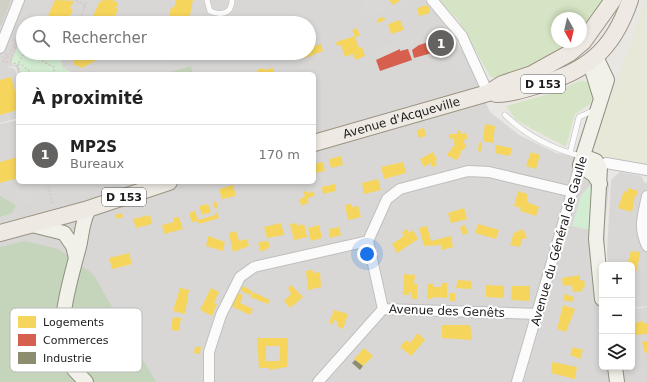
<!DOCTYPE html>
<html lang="fr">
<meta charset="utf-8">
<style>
:root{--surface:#fff;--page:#f2f2f2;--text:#222;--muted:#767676;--line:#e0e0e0;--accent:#636261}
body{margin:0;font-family:"DejaVu Sans",sans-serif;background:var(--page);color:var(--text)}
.controls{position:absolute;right:12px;bottom:12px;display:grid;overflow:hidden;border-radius:6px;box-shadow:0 2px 6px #0003}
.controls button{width:36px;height:36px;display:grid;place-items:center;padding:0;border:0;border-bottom:1px solid var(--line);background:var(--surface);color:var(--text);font:20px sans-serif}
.compass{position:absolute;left:551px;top:12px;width:36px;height:36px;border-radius:50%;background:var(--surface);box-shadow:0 2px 6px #0003;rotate:172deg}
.you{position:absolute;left:367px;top:254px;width:14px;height:14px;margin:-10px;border:3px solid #fff;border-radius:50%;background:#1a73e8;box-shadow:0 0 0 6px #1a73e833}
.badge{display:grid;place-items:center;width:26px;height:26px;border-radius:50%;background:var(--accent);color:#fff;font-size:13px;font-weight:700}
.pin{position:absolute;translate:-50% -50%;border:2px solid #fff;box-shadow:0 1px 4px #0006}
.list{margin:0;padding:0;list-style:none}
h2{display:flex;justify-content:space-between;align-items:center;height:52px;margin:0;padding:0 16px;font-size:17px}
h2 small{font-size:13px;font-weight:400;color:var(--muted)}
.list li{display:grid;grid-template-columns:26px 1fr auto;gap:12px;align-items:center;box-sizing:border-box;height:60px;padding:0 16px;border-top:1px solid var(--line)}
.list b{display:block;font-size:15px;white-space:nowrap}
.list p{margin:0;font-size:13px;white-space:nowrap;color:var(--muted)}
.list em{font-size:13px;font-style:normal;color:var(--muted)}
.icon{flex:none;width:22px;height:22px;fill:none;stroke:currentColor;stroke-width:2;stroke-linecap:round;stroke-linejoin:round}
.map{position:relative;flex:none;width:647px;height:382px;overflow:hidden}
.search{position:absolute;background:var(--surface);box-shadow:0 2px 6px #0003;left:16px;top:16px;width:300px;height:44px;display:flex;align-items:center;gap:10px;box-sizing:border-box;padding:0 14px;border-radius:22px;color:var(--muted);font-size:15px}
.panel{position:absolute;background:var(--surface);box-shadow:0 2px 6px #0003;left:16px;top:72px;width:300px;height:112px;border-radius:6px}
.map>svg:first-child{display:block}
.residential{fill:#d8d7d5;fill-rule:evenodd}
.construction{fill:#d1d0c6}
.farmland{fill:#e7e8d7}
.grass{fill:#d5e4c4}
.forest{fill:#c4d5bb}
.park{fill:#d3edd3}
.parking{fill:#d9d8d7}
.homes{fill:#f6d55c;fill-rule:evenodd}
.shops{fill:#d6604d}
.industry{fill:#8c8c6e}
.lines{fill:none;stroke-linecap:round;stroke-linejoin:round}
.lane-casing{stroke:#c0bfbe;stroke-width:6}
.street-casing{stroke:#c0bfbe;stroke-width:12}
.secondary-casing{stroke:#8f907e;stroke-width:16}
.primary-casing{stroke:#9c9483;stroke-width:18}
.path{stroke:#d3c7c5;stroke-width:1.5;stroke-dasharray:2 2;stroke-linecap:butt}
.lane{stroke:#fcfbfb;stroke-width:5}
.street{stroke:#fcfbfb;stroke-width:10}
.secondary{stroke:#f1f0e9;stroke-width:14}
.primary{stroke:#eeeae3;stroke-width:16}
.labels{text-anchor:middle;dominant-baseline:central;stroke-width:4;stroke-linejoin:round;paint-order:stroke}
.shield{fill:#fff;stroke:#5f5f5f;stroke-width:1}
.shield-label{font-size:11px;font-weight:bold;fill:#1b1b1b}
.street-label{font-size:12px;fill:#1b1b1b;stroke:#fff}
.key{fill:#fff;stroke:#bbb;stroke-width:1}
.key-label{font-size:11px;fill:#1b1b1b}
</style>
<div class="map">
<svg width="647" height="382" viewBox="0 0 647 382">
<rect width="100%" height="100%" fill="#e9e7e3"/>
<path class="residential" d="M 11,0 L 425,0 L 438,15 L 463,52 L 490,112 L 519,135 L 556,153 L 577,157 L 605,171 L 609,185 L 605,225 L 605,265 L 602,265 L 602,367 L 632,367 L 632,309 L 647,307 L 647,382 L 67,382 L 0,273 L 0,124 L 18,120 L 18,182 L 314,182 L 314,74 L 18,74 L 16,67 L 5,66 L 0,59 L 0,28 ZM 23,23 L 309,23 L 309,53 L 23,53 Z
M 0,60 L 5,66 L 15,69 L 18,79 L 18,118 L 0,123 Z
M 620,172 L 641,176 L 645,183 L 647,183 L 647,306 L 632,308 L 632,265 L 608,265 L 607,251 L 611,180 Z"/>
<path class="construction" d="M 0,0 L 11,0 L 1,26 L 0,25 Z"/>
<path class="farmland" d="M 646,0 L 647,163 L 595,156 L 597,137 Z"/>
<path class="grass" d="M 439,0 L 607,0 L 581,33 L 581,18 L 557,18 L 557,42 L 571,42 L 544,64 L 498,80 L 490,76 L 459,21 Z
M 580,81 L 589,82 L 594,95 L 590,104 L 575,114 L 566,147 L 516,120 L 506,106 L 552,93 Z"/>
<path class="forest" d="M 191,66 L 193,74 L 165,74 Z
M 0,196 L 16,205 L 12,213 L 0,217 Z
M 25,241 L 58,249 L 93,274 L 156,382 L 0,382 L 0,247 Z"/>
<path class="park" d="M 20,42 L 23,43 L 23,53 L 46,53 L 61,60 L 63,68 L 76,74 L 21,74 L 19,66 L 10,64 Z
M 589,186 L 593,191 L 590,230 L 572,226 L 581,196 Z"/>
<path class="parking" d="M 27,0 L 51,0 L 42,23 L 23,23 L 23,33 L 15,30 Z
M 77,0 L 98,0 L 95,9 Z
M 365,0 L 382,0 L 387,7 L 393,7 L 403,0 L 422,1 L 365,17 L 361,9 Z
M 413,36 L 415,42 L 407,47 L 390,52 L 391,54 L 377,58 L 373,49 Z
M 456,46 L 462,56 L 468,72 L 458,69 L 446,50 Z
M 155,53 L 197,53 L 196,55 L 159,63 Z
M 18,180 L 18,182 L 42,182 L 45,193 L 39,194 L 37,188 L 31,190 L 34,201 L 19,206 L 12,181 Z"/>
<path class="homes" d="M 55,0 L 74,1 L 70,8 L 73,10 L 66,23 L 45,23 Z
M 103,0 L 112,0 L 118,3 L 116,8 L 118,9 L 112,23 L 90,22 L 100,1 L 102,2 Z
M 176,0 L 193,0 L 190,15 L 187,17 L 192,22 L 198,23 L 168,23 L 171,7 L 174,8 Z
M 389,0 L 401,0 L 393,5 Z
M 428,5 L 430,13 L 419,16 L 417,8 Z
M 238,17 L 242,23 L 229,23 Z
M 384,17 L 385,20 L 378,23 L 377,19 Z
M 400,20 L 404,30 L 391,34 L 388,24 Z
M 357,28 L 360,36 L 355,37 L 359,48 L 362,47 L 365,56 L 355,60 L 353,54 L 345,57 L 341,45 L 337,46 L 336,42 L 355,36 L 352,30 Z
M 321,44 L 323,51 L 305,58 L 303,55 L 302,53 L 309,53 L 309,48 Z
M 70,53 L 99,53 L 95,61 L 82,68 L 73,64 L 76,56 Z
M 263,68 L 264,70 L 273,68 L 274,74 L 258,74 L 257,70 Z
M 11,77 L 18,101 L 18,110 L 0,115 L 0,80 Z
M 485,124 L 495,126 L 493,143 L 483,141 Z
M 424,128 L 426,136 L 419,138 L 417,130 Z
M 460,130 L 461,134 L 466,133 L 468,139 L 463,140 L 466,147 L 460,152 L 461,153 L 457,160 L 452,158 L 452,156 L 448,157 L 447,153 L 450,152 L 452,147 L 455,146 L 453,138 L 450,139 L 449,134 L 457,134 L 457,131 Z
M 479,142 L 482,143 L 481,151 L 478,151 Z
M 496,145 L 512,148 L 510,156 L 495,153 Z
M 433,152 L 437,160 L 435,161 L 437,165 L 432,167 L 431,163 L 424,167 L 420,159 Z
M 531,152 L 540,155 L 536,169 L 526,166 Z
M 341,156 L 343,165 L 331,168 L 329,159 Z
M 18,157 L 18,178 L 0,183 L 0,162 Z
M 323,162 L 325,171 L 314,173 L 314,164 Z
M 403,162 L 406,173 L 384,179 L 381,167 Z
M 378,179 L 381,190 L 364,194 L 362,183 Z
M 335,184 L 336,191 L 323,194 L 322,187 Z
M 233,185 L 236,196 L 222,199 L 219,189 Z
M 628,188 L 638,191 L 637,195 L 635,195 L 632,212 L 618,208 L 624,191 L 627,192 Z
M 305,191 L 309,193 L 312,191 L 315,195 L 307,199 L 309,202 L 302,206 L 299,200 L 305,196 L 303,192 Z
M 518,191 L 527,194 L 527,202 L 539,207 L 536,216 L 520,211 L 521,208 L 514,206 Z
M 216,201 L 218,208 L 215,209 L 213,202 Z
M 208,204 L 211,212 L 202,215 L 199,206 Z
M 351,204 L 352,207 L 358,206 L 361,217 L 348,220 L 345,205 Z
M 464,208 L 467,219 L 451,223 L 448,213 Z
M 195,211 L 198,220 L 215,215 L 215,213 L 217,212 L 219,218 L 199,224 L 198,221 L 192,222 L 189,213 Z
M 122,213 L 123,217 L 117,219 L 115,215 Z
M 150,215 L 152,224 L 136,228 L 133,219 Z
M 179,217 L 183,229 L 164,234 L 162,225 L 174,222 L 173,218 Z
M 281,223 L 284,235 L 267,238 L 264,227 Z
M 296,223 L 297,226 L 304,224 L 307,237 L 294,240 L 290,224 Z
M 478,224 L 499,230 L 496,239 L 475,233 Z
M 319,225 L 322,238 L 311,241 L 308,228 Z
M 465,225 L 468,233 L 463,235 L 460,227 Z
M 427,226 L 431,241 L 451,236 L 453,247 L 442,250 L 441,245 L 424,246 L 419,228 Z
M 339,227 L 341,235 L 330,238 L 329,229 Z
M 407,229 L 409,233 L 413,230 L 418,239 L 397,253 L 392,244 L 404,236 L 402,232 Z
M 523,229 L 527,238 L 522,239 L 520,247 L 510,245 L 514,233 Z
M 236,231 L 239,241 L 247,239 L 249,246 L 233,252 L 229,233 Z
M 208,236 L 225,242 L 223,251 L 206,246 Z
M 265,241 L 268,241 L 270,247 L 261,252 L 258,243 Z
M 631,251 L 640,252 L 637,271 L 632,270 L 632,265 L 627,265 Z
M 129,253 L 132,264 L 112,269 L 109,258 Z
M 313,270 L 314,273 L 320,272 L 321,287 L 308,290 L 306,271 Z
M 404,274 L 415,275 L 414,284 L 417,284 L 417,299 L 411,299 L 412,292 L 409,292 L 409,295 L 403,295 Z
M 580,275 L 580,280 L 584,280 L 585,287 L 582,288 L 583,291 L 573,292 L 572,285 L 563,286 L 562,278 Z
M 458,280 L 471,281 L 471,289 L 456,288 Z
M 442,283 L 447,283 L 447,298 L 433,297 L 432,299 L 427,299 L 428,284 L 433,284 L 433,287 L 442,287 Z
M 291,285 L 303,297 L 290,308 L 284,301 L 291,294 L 288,288 Z
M 486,285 L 504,286 L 504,298 L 486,297 Z
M 243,286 L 252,291 L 250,295 L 241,291 Z
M 512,286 L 530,286 L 530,301 L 511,300 Z
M 180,288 L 189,290 L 185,314 L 173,311 Z
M 211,288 L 219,292 L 214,303 L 217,304 L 212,316 L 200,310 Z
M 253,292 L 270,300 L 268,304 L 250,297 Z
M 237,293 L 243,295 L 240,303 L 253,309 L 250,315 L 231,306 Z
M 450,293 L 455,293 L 455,301 L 450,301 Z
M 564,294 L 574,297 L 572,302 L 563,300 Z
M 563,305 L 575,309 L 566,332 L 557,329 Z
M 334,310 L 348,314 L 343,329 L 337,326 L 338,322 L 334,320 L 333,324 L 329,323 Z
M 173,317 L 181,318 L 179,331 L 171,330 Z
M 643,321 L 644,324 L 647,323 L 647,334 L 635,335 L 632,324 Z
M 442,325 L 470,325 L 472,340 L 442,338 Z
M 418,333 L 425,340 L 411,356 L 400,347 L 406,340 L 410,343 Z
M 257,338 L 288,338 L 287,367 L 269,370 L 269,368 L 259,368 ZM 266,346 L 280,346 L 280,361 L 266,361 Z
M 647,341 L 647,353 L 645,353 L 642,342 Z
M 195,347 L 201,347 L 200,354 L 194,353 Z
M 573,347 L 583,350 L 580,359 L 570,355 Z
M 364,348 L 373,356 L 363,366 L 354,359 Z
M 552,362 L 577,367 L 575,379 L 551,373 Z"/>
<path class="shops" d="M 443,38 L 446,49 L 414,58 L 412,50 L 419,45 Z
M 400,49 L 400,51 L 408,49 L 412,60 L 380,71 L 376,60 Z"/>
<path class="industry" d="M 355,360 L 363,366 L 360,370 L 352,363 Z"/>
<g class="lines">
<g class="lane-casing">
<path id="lane" d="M 207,0 L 210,11 C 220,16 232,14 232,0
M 505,115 C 526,135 553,149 581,156
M 570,153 L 579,117 L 595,110"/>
</g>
<g class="street-casing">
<path id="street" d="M 432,0 L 462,36 L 488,93
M 0,48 L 19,0
M 594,168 L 606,163 L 647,170
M 647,196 C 643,216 638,226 647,246
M 368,241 L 383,309
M 209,382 L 209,352 L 221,315 L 240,277 L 254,267 L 368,241 L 387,199 L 400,189 L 468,171 L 489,172 L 573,192
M 318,382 L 383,309 L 538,314
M 517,382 L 580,165"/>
</g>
<g class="secondary-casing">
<path id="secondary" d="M 583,156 L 596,161 L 600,168 L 596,239 L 602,299
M 600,184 L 594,175 L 580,165 L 607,80 L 599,63 L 592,60 L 593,73 L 601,99
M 32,225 L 64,233 L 73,246 L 76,258
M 615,367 L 617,382
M 86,382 C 76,372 65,361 63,347 C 58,321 72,273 79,247 C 82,234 82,221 89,209"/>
</g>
<g class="primary-casing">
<g id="primary">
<path d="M 496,94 C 509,94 522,90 535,86 C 586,72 613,51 630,0"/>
<path id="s1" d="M 314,143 L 488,93 L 502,84 L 532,74 L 570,53 L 583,42 L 613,0"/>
<path d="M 0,233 L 85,210 L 169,182"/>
</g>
</g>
<path class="path" d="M 76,0 L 86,6
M 69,21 L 74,23
M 79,23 L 86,3
M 14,40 L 20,43 L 23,50
M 28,53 C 39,55 44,64 54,67 L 54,74
M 431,53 L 433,58 L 451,53
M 7,54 L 5,58 L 7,59 L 16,42 L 17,43 L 10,62
M 2,61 L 22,65 L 33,74
M 20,74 L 17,66 L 24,53
M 47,182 L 53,205"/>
<use href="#lane" class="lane"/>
<use href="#street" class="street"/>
<use href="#secondary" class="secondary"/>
<use href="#primary" class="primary"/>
</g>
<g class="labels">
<g class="shield">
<rect x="521" y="75" width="44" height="18" rx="3"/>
<rect x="102" y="188" width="44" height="18" rx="3"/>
</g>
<g class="shield-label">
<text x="543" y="84">D 153</text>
<text x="124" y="197">D 153</text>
</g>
<g class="street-label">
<text stroke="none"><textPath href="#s1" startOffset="91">Avenue d'Acqueville</textPath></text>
<text transform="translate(559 241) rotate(-74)">Avenue du Général de Gaulle</text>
<text transform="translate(447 311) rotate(2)">Avenue des Genêts</text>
</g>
</g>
<rect x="10" y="308" width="132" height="64" rx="6" class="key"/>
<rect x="18" y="316" width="18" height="12" fill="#f6d55c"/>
<rect x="18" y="334" width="18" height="12" fill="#d6604d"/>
<rect x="18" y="352" width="18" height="12" fill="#8c8c6e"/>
<g class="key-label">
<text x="43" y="326">Logements</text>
<text x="43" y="344">Commerces</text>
<text x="43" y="362">Industrie</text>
</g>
</svg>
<div class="controls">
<button>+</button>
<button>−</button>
<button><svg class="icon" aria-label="layers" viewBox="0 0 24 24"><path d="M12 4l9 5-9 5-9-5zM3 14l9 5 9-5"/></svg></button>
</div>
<svg class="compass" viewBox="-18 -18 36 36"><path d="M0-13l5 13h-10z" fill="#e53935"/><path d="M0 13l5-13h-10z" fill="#767676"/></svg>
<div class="you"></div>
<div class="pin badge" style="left:441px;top:43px">1</div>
<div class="search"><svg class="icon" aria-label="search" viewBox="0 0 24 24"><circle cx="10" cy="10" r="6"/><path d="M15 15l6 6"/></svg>Rechercher</div>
<section class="panel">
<h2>À proximité<small></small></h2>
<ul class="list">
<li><span class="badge">1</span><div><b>MP2S</b><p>Bureaux</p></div><em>170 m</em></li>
</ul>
</section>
</div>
